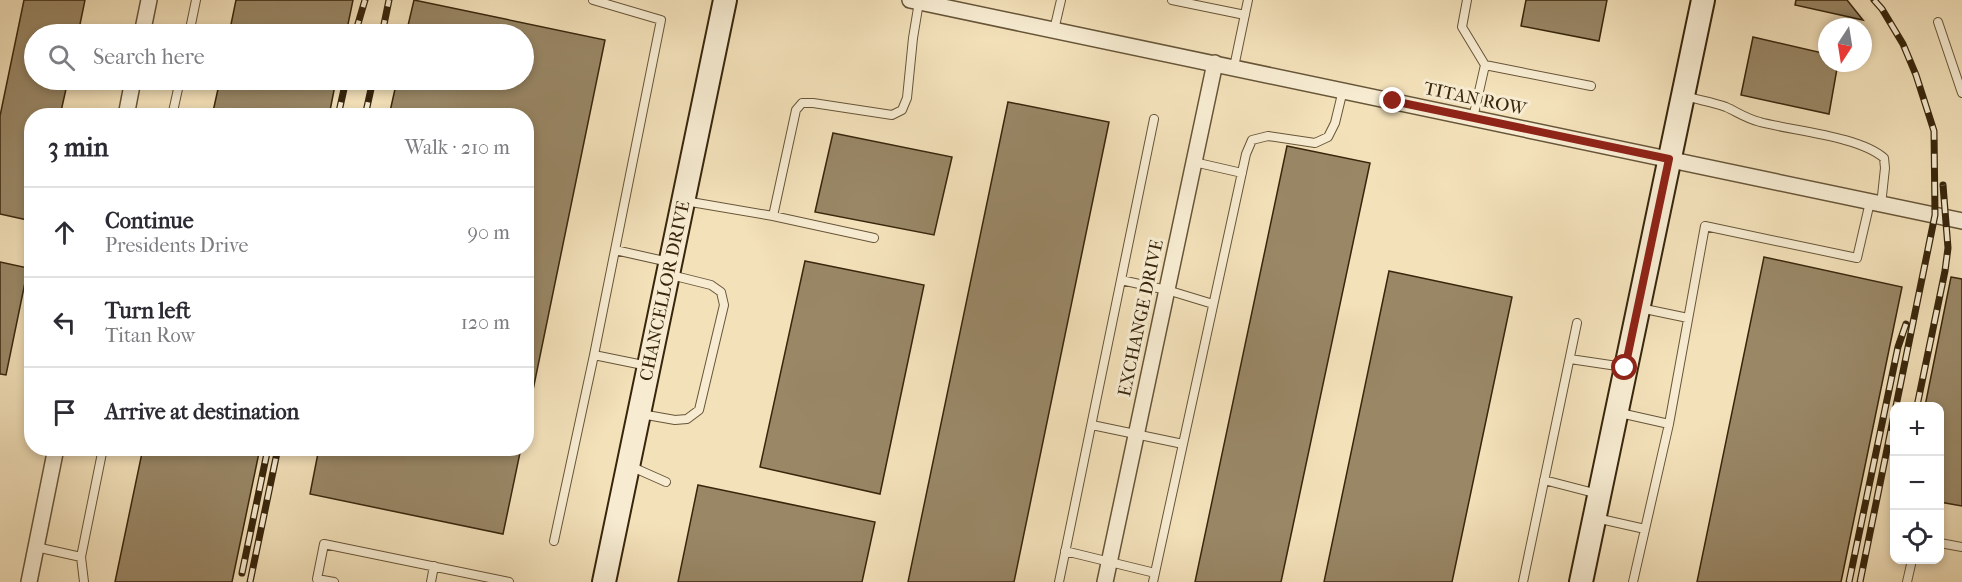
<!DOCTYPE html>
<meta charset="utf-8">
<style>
:root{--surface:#fff;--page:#f2f2f3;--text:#2b2b33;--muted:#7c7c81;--line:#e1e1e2}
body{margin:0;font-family:"IM FELL French Canon",serif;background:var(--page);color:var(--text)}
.controls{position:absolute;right:18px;bottom:18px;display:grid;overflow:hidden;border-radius:12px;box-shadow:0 3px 9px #0003}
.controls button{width:54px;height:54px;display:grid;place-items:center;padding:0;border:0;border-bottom:2px solid var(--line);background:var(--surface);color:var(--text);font:30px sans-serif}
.compass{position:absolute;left:1818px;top:18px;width:54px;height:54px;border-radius:50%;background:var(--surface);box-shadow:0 3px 9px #0003;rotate:192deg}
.stop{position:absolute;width:18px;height:18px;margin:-14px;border:4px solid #8f2418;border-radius:50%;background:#fff}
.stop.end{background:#8f2418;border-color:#fff;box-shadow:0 2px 6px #0008}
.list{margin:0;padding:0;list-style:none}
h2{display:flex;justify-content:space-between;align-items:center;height:78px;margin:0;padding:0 24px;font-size:26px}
h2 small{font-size:20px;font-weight:400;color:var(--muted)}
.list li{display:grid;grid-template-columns:39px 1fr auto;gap:18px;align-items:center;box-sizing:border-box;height:90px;padding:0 24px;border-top:2px solid var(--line)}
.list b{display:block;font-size:22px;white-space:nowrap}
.list p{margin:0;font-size:20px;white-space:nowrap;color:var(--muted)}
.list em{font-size:20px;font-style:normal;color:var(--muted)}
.icon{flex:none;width:33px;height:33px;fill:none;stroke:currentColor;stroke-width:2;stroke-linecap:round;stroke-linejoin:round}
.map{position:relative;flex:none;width:1962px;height:582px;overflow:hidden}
.search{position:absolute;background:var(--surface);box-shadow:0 3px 9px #0003;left:24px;top:24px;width:510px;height:66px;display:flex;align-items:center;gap:15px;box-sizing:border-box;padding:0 21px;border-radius:33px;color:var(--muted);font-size:22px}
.panel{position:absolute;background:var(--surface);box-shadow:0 3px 9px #0003;left:24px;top:108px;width:510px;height:348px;border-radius:24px}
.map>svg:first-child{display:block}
.building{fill:#998766;stroke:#38260c;stroke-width:1.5}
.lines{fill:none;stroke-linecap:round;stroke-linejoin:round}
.lane-casing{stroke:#675538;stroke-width:10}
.street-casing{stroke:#675538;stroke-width:18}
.secondary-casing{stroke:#38260c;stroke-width:26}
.lane{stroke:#f7ecd2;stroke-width:8}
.street{stroke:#f7ecd2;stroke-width:15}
.secondary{stroke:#f7ecd2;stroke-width:22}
.rail-casing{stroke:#38260c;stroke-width:7}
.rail{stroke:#f7ecd2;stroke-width:4.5;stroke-dasharray:14;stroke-linecap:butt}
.route{stroke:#8f2418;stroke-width:8}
.labels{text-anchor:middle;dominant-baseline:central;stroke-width:6;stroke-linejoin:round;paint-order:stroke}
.street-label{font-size:18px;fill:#38260c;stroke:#f7ecd2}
</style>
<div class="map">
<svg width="1962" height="582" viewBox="0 0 1962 582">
<rect width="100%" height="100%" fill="#f3e1ba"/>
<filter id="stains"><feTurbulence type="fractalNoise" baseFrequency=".00333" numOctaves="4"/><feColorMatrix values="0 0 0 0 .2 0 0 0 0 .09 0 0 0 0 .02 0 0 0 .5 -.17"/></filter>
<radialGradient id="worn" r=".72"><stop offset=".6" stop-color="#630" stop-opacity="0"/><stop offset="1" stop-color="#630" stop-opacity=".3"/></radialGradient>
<path class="building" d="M 24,0 L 85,0 L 78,34 L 34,34 L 34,80 L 68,80 L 60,116 L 32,116 L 32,221 L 0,214 L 0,116 Z
M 236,0 L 353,0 L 346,34 L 229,34 Z
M 414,0 L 605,40 L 532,395 L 526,394 L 526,116 L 389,116 L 397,80 L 524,80 L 524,34 L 406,34 Z
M 1526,0 L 1607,0 L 1599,41 L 1521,26 Z
M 1796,0 L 1847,0 L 1863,20 L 1795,5 Z
M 1753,37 L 1827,54 L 1827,63 L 1838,63 L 1829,114 L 1741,95 Z
M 220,80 L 336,80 L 329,116 L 212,116 Z
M 1008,102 L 1109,122 L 1014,582 L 908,582 Z
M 833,133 L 952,157 L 934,235 L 815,212 Z
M 1287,146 L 1370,163 L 1281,582 L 1195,582 Z
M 1764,257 L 1902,287 L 1841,582 L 1697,582 Z
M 805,261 L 924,285 L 880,494 L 760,467 Z
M 0,262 L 28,268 L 6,375 L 0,374 Z
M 1389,271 L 1512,297 L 1452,582 L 1324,582 Z
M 1951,277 L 1962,279 L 1962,506 L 1940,502 L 1940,406 L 1925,406 Z
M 143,448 L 260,448 L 232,582 L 115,582 Z
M 319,448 L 521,448 L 503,534 L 310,494 Z
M 698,485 L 875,522 L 862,582 L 678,582 Z"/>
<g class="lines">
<g class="lane-casing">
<path id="lane" d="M 593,0 L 661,20 L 594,355 L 648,366
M 1172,0 L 1245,15
M 1467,0 L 1462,27 L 1485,65 L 1473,118
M 1938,22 L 1962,93
M 1054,30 L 1061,0
M 189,34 L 196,0
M 1485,65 L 1591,86
M 1234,67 L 1248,0
M 1685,96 C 1698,100 1713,102 1726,107 C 1737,112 1747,119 1760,122 C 1793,131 1859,136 1884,158 L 1885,168 L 1881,205
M 172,116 L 180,80
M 1194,162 L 1242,173
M 685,201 L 773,216 L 874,238
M 773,216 L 796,110 L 802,103 L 813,103 L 892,115 L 902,110 L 907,98 L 913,38 L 919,2
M 615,250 L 669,262
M 1121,280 L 1167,290 L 1213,304
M 1640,308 L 1688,318
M 1570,359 L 1624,367
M 1620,413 L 1669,424
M 641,414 L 675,420 L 687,419 L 699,410 L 724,305 L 721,292 L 711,285 L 671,275
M 1092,425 L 1183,444
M 630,466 L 666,482
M 1544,480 L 1598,494
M 1596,518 L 1645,529
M 554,541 L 594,355
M 1940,543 L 1962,547
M 36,547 L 81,557 L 103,448
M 1065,551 L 1155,573
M 81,557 L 84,582
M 334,582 L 317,579 L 324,544 L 509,582
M 431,582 L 434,566
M 1059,582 L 1154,119
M 1153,582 L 1246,154 L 1252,140 L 1268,136 L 1315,143 L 1328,137 L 1335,123 L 1343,90
M 1523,582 L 1577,323
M 1633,582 L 1669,424 L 1705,226 L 1857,258 L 1870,202
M 1907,582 L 1912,560"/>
</g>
<g class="street-casing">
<path id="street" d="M 910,0 L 1962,221
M 142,34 L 149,0
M 126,116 L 133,80
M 29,582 L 56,448
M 1105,582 L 1215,63"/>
</g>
<g class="secondary-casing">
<path id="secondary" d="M 604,582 L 725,0
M 1581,582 L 1703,0"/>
</g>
<use href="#lane" class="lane"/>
<use href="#street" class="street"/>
<use href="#secondary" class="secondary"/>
<g class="rail-casing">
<path id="rail" d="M 1874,0 L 1882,9 L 1903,44 L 1916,75 L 1934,131 L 1935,215 L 1896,406
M 355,34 L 365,0
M 382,34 L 389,0
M 338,116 L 346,80
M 365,116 L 373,80
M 1917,406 L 1945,271 L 1948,248 L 1943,185
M 242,573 L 268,448
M 250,582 L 278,448
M 1849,582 L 1898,347 L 1906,324
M 1860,582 L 1894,415"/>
</g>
<use href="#rail" class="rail"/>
</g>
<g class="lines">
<path class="route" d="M 1393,101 L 1669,159 L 1625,368"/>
</g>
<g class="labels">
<g class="street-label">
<text transform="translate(1475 99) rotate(12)">TITAN ROW</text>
<text transform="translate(665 291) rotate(-78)">CHANCELLOR DRIVE</text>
<text transform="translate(1141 318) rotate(-78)">EXCHANGE DRIVE</text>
</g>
</g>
<rect width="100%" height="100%" filter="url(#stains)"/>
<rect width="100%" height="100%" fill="url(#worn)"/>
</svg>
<div class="controls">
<button>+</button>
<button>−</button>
<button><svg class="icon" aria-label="locate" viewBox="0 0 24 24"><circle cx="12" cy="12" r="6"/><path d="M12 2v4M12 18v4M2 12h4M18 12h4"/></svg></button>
</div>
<svg class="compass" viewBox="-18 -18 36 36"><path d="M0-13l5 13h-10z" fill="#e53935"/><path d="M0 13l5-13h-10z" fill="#7c7c81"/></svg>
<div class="stop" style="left:1625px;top:368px"></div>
<div class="stop end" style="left:1393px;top:101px"></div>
<div class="search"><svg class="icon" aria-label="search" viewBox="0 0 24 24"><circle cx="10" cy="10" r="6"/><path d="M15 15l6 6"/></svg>Search here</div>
<section class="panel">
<h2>3 min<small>Walk · 210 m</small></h2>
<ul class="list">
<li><svg class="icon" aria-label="ahead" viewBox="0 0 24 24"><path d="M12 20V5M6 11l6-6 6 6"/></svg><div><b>Continue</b><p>Presidents Drive</p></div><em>90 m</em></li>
<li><svg class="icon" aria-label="left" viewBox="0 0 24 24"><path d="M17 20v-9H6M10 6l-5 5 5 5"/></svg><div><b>Turn left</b><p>Titan Row</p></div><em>120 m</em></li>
<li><svg class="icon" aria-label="arrive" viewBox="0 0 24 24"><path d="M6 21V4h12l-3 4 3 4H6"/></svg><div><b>Arrive at destination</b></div></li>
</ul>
</section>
</div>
